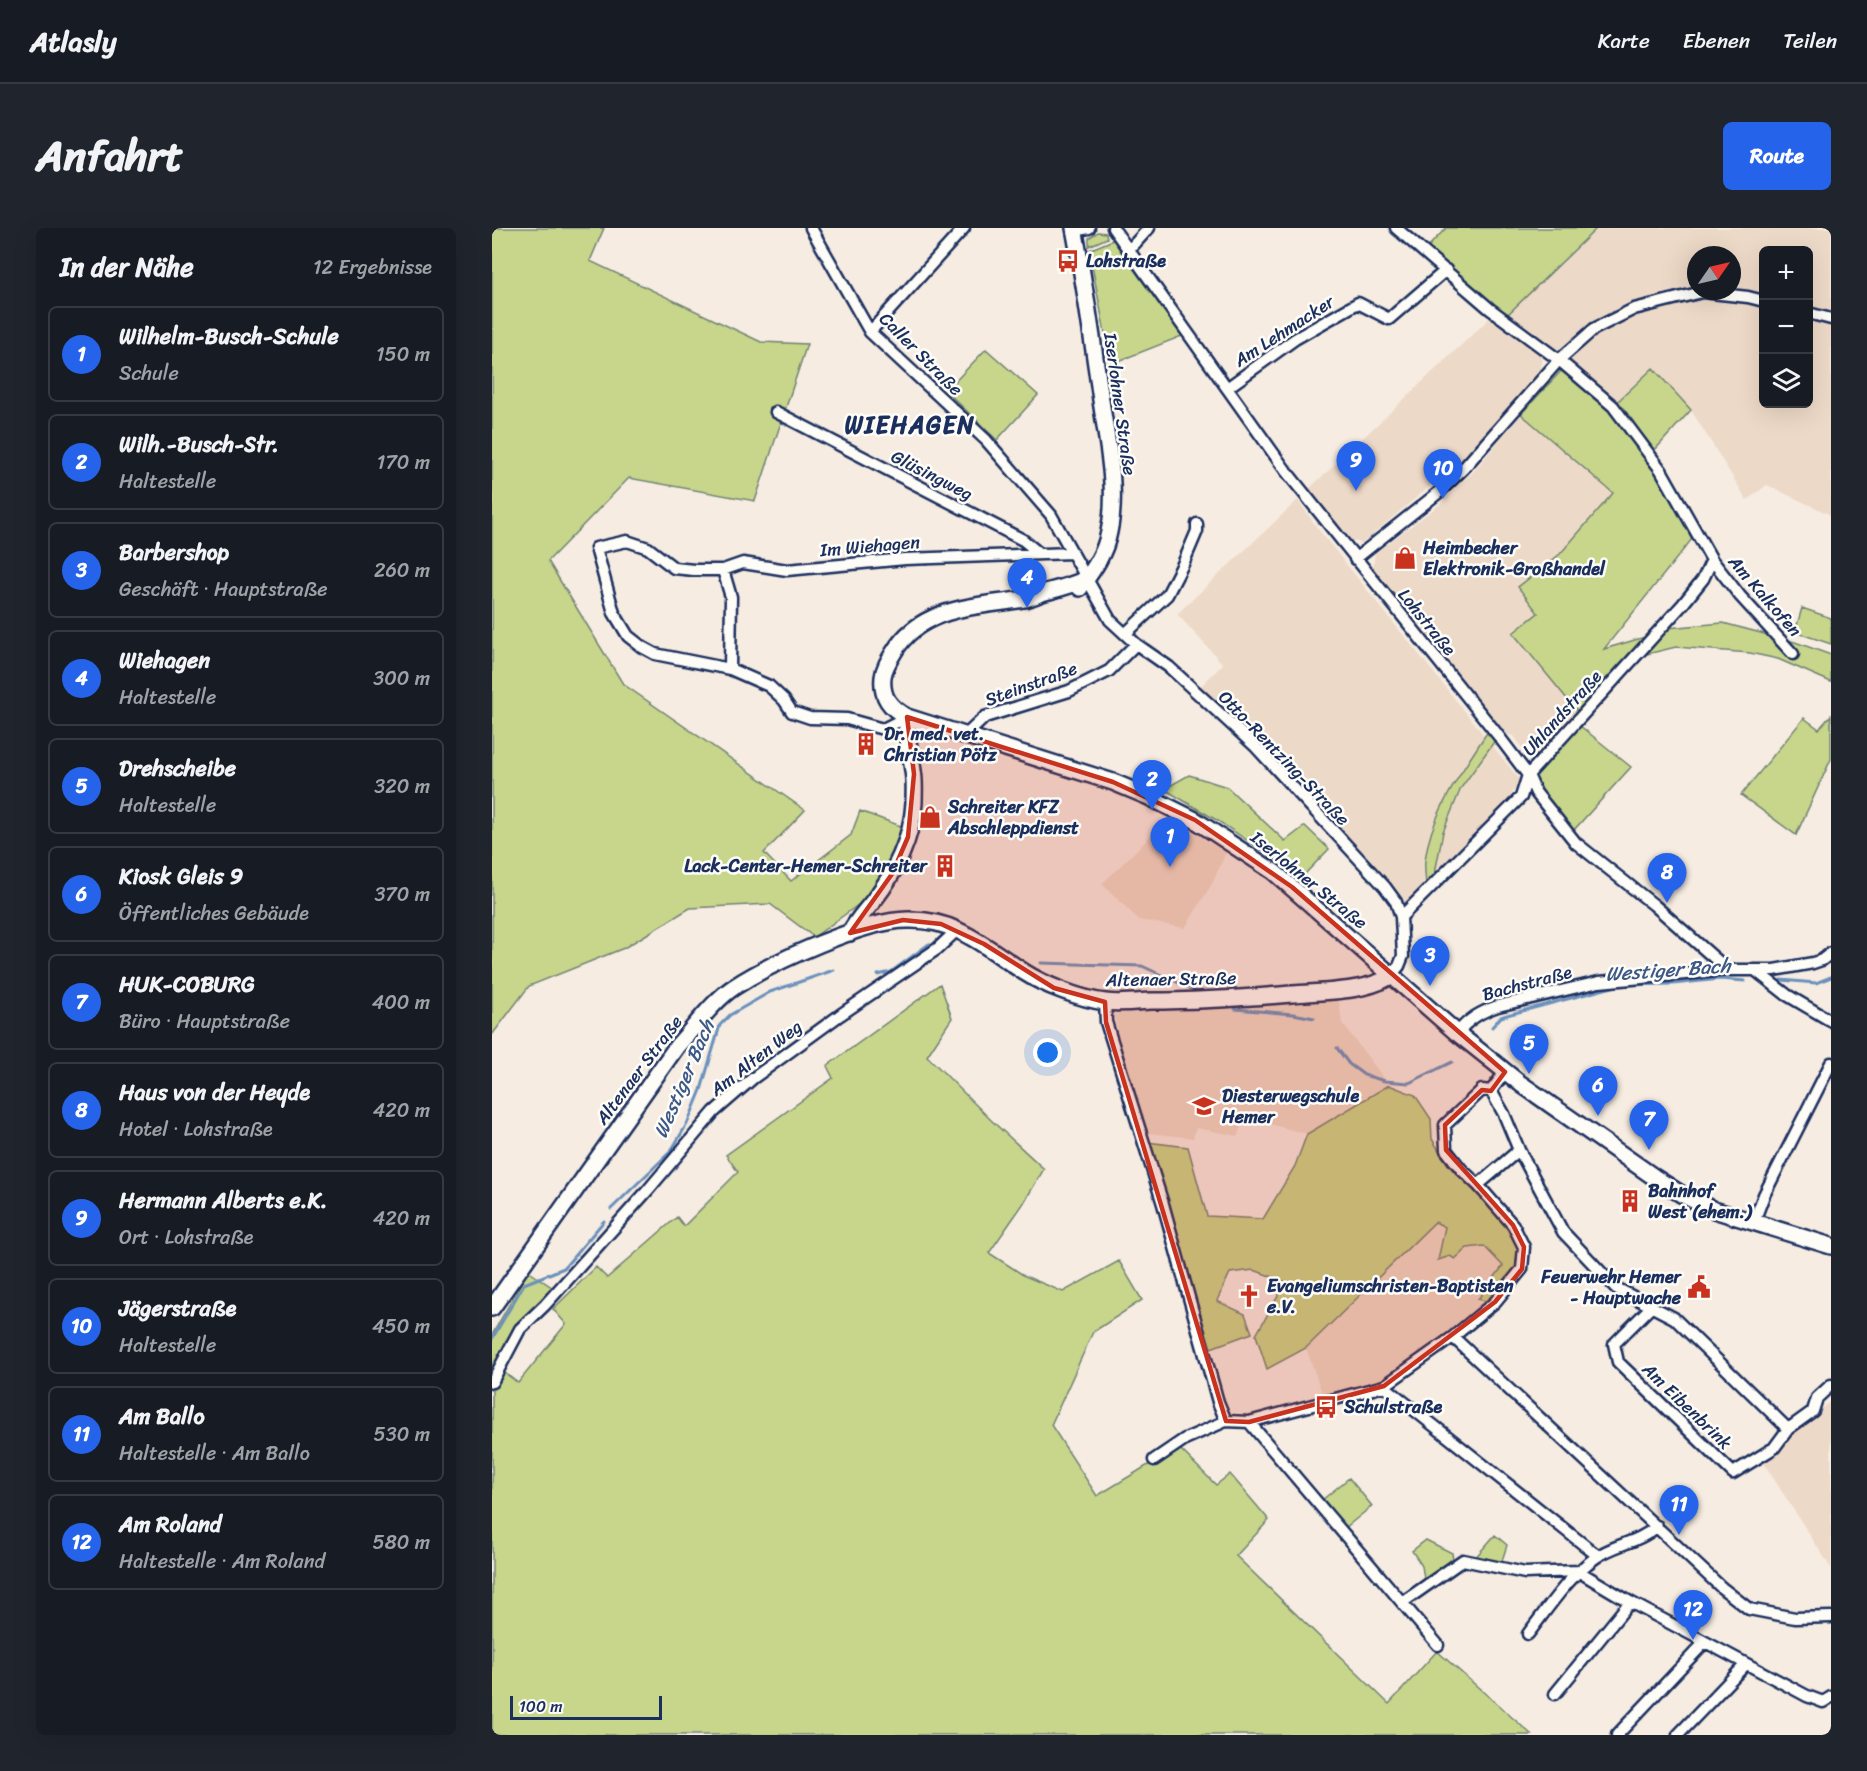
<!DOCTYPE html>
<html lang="de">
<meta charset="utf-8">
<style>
:root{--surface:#171b24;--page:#20242c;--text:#f1f3f6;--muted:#9ea1a6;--line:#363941;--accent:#2563eb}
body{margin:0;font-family:Sriracha,sans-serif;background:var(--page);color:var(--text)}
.controls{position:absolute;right:18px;top:18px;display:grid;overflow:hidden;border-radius:9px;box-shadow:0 6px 24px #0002}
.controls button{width:54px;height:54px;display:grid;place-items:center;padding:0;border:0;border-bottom:2px solid var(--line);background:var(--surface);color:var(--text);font:30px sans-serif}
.compass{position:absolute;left:1195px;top:18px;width:54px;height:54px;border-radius:50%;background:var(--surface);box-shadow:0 6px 24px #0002;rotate:56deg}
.scale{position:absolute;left:18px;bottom:15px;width:152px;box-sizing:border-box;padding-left:6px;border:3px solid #1b2f5e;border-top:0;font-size:16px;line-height:21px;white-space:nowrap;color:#1b2f5e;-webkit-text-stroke:4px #fdfcf7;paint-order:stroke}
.you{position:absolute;left:556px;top:825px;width:21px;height:21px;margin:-15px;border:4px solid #fff;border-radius:50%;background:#1a73e8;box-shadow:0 0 0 9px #1a73e833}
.badge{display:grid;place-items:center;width:39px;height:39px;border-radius:50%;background:var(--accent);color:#fff;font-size:20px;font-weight:700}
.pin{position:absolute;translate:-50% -50px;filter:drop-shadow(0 2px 3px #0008)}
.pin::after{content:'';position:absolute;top:32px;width:21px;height:18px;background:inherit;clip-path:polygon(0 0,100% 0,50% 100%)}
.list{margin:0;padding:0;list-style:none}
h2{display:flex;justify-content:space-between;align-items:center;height:78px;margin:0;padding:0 24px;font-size:26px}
h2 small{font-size:20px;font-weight:400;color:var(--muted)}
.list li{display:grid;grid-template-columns:39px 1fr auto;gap:18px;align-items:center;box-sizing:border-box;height:96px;margin:0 12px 12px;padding:0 12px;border:2px solid var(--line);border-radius:9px}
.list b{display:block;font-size:22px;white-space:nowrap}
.list p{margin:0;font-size:20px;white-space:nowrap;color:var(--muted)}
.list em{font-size:20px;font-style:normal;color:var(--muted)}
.icon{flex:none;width:33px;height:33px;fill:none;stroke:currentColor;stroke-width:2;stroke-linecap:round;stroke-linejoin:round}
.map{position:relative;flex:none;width:1339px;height:1507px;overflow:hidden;border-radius:9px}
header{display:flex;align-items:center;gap:36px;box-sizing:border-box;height:84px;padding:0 30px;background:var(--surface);border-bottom:2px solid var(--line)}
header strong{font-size:28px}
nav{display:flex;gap:33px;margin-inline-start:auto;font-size:21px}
.intro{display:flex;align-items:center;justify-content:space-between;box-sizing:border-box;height:144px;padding:0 36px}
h1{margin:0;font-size:42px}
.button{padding:15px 27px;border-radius:9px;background:var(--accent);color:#fff;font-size:21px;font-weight:700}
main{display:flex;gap:36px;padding:0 36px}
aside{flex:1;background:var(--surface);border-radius:9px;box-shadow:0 6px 24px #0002}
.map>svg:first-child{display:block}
.built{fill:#edd9c7;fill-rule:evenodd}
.green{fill:#c7d68a;stroke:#718274;stroke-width:1.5}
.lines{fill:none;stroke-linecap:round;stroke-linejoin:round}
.stream{stroke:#6a91bd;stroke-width:3}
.street-casing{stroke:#1b2f5e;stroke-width:15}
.secondary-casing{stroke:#1b2f5e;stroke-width:20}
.street{stroke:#fdfcf7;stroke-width:10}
.secondary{stroke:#fdfcf7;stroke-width:15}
.marked{fill:#c8321e;fill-opacity:0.2;stroke:#c8321e;stroke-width:4.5;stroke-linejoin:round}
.labels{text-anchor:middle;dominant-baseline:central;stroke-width:5;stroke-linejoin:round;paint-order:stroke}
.poi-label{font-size:18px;font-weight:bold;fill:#1b2f5e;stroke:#fdfcf7;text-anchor:start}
.street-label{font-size:18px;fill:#1b2f5e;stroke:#fdfcf7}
.water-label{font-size:20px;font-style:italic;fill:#3c5886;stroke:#fdfcf7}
.district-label{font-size:24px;font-weight:bold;letter-spacing:1.5px;fill:#1b2f5e;stroke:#fdfcf7}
</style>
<header>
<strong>Atlasly</strong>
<nav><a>Karte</a><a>Ebenen</a><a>Teilen</a></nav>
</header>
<div class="intro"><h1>Anfahrt</h1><a class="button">Route</a></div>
<main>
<aside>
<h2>In der Nähe<small>12 Ergebnisse</small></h2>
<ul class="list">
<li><span class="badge">1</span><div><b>Wilhelm-Busch-Schule</b><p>Schule</p></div><em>150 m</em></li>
<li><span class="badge">2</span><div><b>Wilh.-Busch-Str.</b><p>Haltestelle</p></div><em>170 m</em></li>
<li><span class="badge">3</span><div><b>Barbershop</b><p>Geschäft · Hauptstraße</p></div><em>260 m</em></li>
<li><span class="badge">4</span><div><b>Wiehagen</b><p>Haltestelle</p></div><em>300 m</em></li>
<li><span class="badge">5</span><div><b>Drehscheibe</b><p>Haltestelle</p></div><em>320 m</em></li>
<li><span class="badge">6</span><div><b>Kiosk Gleis 9</b><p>Öffentliches Gebäude</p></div><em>370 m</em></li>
<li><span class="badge">7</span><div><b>HUK-COBURG</b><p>Büro · Hauptstraße</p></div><em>400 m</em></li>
<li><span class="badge">8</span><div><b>Haus von der Heyde</b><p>Hotel · Lohstraße</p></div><em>420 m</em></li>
<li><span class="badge">9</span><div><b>Hermann Alberts e.K.</b><p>Ort · Lohstraße</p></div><em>420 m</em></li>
<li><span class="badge">10</span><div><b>Jägerstraße</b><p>Haltestelle</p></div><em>450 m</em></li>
<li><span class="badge">11</span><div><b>Am Ballo</b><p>Haltestelle · Am Ballo</p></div><em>530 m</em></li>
<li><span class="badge">12</span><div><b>Am Roland</b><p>Haltestelle · Am Roland</p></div><em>580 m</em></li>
</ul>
</aside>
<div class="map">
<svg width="1339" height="1507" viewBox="0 0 1339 1507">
<rect width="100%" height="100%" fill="#f6ece1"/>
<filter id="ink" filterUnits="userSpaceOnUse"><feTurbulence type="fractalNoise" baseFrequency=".0167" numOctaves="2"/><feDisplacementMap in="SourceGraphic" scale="12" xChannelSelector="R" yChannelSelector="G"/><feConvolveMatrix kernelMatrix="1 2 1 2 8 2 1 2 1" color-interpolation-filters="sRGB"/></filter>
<g filter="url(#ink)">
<path class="built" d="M 1106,0 L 1339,0 L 1339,287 L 1275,257 L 1255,272 L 1199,182 L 1161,140 L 1125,174 L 1013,89 ZM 1272,22 L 1316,22 L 1316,176 L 1272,176 ZM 1204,27 L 1240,27 L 1240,63 L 1204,63 Z
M 1000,88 L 1049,128 L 1049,142 L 975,227 L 870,315 L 859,312 L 817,261 Z
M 1029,186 L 1121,265 L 1068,326 L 1027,359 L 1046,385 L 1021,405 L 1085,483 L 1042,532 L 1037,530 L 1022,508 L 1014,506 L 881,340 L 883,325 L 946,278 L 982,243 Z
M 806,272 L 826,301 L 1028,552 L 1016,573 L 912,677 L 897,655 L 765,514 L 707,460 L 731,436 L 685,386 Z
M 677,590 L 734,624 L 721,654 L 693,700 L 647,692 L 610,656 Z
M 846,767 L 850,795 L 897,857 L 815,906 L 751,889 L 746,908 L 704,900 L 701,910 L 656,905 L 635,847 L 622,786 Z
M 943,994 L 993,1018 L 1020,1047 L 997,1074 L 895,1149 L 831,1168 L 814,1120 Z
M 1339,1173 L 1339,1340 L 1271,1234 L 1287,1222 L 1308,1198 Z"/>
<path class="green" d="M 0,0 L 112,0 L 98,33 L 269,114 L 315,116 L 263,273 L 137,250 L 56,333 L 131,456 L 313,582 L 272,625 L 299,653 L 359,607 L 368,583 L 414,600 L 396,645 L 374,671 L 322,709 L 278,676 L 198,680 L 132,720 L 37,758 L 0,807 Z
M 954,0 L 1105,0 L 1013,89 L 934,21 Z
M 606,4 L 614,5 L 615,10 L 597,18 L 597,10 Z
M 621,12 L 690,108 L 619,136 L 597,22 Z
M 494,121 L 546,167 L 505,212 L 454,163 Z
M 1161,140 L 1199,182 L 1161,224 L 1125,174 Z
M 1069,143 C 1082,149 1091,159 1102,168 C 1149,211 1171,256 1200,311 L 1112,421 L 1153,409 L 1085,483 L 1021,405 L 1046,385 L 1026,359 L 1068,326 L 1121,265 L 1029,186 Z
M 1310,380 L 1339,390 L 1339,416 L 1303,404 Z
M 1231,395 L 1303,414 L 1339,427 L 1339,454 L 1286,431 L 1258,425 L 1184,419 L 1151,427 L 1175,400 Z
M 1339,487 L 1339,531 L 1304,607 L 1249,567 L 1312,490 L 1327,501 Z
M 1087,497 L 1139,539 L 1080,604 L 1048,564 L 1041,548 Z
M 996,503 L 1004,511 L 969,560 L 951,604 L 941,655 L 934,660 C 934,651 932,641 933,632 C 939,585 971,542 996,503 Z
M 697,547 L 735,559 L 793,613 L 813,598 L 837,621 L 810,649 L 726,593 L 672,561 Z
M 448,756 L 460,790 L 435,828 L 499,892 L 552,941 L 531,976 L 497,1025 L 533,1048 L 571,1064 L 627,1033 L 650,1072 L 601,1104 L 559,1197 L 605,1268 L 686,1219 L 724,1257 L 738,1246 L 777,1292 L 744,1328 L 897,1476 L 945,1423 L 1040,1507 L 0,1507 L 0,1107 L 36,1043 L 64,1062 L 4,1138 L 26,1155 L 74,1096 L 61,1081 L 104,1039 L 115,1050 L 185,989 L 192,998 L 246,944 L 234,927 L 341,850 L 335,838 Z
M 897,857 L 923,867 L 939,891 L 940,911 L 956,937 L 1018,999 L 1029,1020 L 1027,1038 L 997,1074 L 986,1071 L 1011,1038 L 992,1018 L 975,1020 L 963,1031 L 958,1028 L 946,1032 L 953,999 L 943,994 L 814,1120 L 775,1141 L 764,1107 L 794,1054 L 762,1042 L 738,1045 L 725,1073 L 753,1086 L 760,1105 L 719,1120 L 654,914 L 696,919 L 715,988 L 771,991 L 803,938 L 815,906 Z
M 857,1250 L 880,1278 L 853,1300 L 830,1272 Z
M 1003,1307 L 1015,1317 L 1009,1336 L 982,1331 Z
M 934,1312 L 960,1325 L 961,1332 L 932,1351 L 930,1338 L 920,1323 Z"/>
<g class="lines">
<path class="stream" d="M 549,735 L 650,738 L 702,762
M 386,747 L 399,744 L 437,716
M 1289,752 L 1324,755 L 1339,749
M 743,781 L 801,786 L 822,790
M 1000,799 L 1009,789 L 1015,787 L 1128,757 L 1181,756 L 1228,751 L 1253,753
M 845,820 L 857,836 L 872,847 L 893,853 L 917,855 L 960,834
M 119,981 L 179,923 L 195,896 L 209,862 L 228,797 L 238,787 L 278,764 L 342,742
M 0,1111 L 32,1056 L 72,1040 L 112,993"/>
<g class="street-casing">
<path id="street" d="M 319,0 L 378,104 L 494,212 L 559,287 L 618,392 L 644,416 L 677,439 L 763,518 L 893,659 L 904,674 L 909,689 L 911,728 L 907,738 L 900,746
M 621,0 L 794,243 L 1005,506 L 1036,547 L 1044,565 L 1084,615 L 1162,677 L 1236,742
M 904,0 L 998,81 L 1067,132 L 1121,178 L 1169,242 L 1220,332 L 1248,368 L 1301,426
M 582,3 L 597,0
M 637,22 L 657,0
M 1316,85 L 1339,91
M 378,104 L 472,0
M 735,160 L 803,111 L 866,75 L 897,91 L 954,42
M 284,184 L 531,312 L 548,326
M 863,331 L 946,265 L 971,241 L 1067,132 L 1102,101 L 1142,81 L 1210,64 L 1256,69 L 1272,73
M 231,342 L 239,369 L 238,441
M 633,406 L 675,367 L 691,336 L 705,303 L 705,296
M 415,489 L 391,501 L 355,491 L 318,490 L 300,484 L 292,472 L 277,458 L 238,441 L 163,426 L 150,419 L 136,408 L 122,385 L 104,320 L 135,313 L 156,320 L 182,340 L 202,342 L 231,342 L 251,335 L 295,342 L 413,331 L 580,325
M 474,507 L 493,489 L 577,463 L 617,443 L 644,416
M 909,689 L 1029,569 L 1036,547 L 1191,376 L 1211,351 L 1220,332
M 1263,742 L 1295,767 L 1339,793
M 613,774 L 614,794 L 671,976 L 726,1174 L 734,1193
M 965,805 C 977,791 988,784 1006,778 L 1107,754 L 1236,742 L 1282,742 L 1321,735 L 1330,732 L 1339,725
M 1013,844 L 999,863 L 1012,886 L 1027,922 L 1071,1004 L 1124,1060 L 1182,1090 L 1296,1201 L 1321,1183 L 1325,1170 L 1339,1157
M 986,957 L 1027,922
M 1261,996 L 1272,967 L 1339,835
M 1160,1078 L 1122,1116 L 1126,1134 L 1241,1245 L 1282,1220 L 1296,1201
M 961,1109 L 1230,1360 L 1257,1381 L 1303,1390 L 1339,1389
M 0,1154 L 28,1101 L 53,1077 L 156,962 L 222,884 L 260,851 L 348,787 L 445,721 L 465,702
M 892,1158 L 1106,1328
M 757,1194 L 946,1417
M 662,1232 L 693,1211 L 734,1193 L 757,1194 L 892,1158 L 961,1109 L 1003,1074 L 1030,1041 L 1032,1019 L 1021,997 L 986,957 L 969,941 L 954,922 L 953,897 L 990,862 L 999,863
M 911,1374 L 971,1332 L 1033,1345 L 1086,1343 L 1138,1374 L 1315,1468 L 1331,1474 L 1339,1469
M 1036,1406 C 1056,1380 1076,1349 1103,1330 C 1122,1316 1147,1315 1165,1298
M 1063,1466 L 1138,1374
M 1125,1507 L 1213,1414
M 1186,1507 L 1254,1436"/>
</g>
<g class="secondary-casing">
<path id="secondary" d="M 582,0 C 593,57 601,115 609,172 C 615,215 626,261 617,304 C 613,326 601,342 588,360
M 594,351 C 579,358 565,361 550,365 C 544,367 539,370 532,371 C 485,379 429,378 402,424 C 397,432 392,440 391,449 C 389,469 398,480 415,489 L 621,554 L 657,569 L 703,592 L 782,644 L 965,805 L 1029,856 L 1162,949 L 1189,966 L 1222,982 L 1339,1018
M 358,705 C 365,691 373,684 382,672 C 403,645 420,610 422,575 C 422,565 423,553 421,543 C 419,525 413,508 415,489
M 0,1080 L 185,818 C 202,800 222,772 242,759 C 279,735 375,690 419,692 C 435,692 453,696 467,703 C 491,714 510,730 532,744 C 552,757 589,771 613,774 C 627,776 644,774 658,773 C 706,773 752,770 799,766 C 825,764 882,764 900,746"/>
</g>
<use href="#street" class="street"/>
<use href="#secondary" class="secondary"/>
</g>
</g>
<path class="marked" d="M 415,489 L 621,554 L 703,592 L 800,659 L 1013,844 L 999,863 L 990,862 L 953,897 L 954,922 L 1021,997 L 1032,1019 L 1030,1041 L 1003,1074 L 892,1158 L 757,1194 L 734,1193 L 614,794 L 613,774 L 562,760 L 492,716 L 449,696 L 411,692 L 358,705 L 400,646 L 416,609 L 422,546 Z"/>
<defs>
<g id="bus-bare" transform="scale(1.8)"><path d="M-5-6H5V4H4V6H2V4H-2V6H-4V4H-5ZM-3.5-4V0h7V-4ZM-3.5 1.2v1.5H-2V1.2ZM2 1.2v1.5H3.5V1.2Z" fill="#c8321e" stroke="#fdfcf7" stroke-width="2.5" paint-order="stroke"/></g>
<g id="shop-bare" transform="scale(1.8)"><path d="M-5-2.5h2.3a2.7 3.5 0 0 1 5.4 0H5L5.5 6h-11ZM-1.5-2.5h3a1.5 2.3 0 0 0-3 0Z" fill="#c8321e" stroke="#fdfcf7" stroke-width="2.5" paint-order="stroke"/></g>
<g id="building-bare" transform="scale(1.8)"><path d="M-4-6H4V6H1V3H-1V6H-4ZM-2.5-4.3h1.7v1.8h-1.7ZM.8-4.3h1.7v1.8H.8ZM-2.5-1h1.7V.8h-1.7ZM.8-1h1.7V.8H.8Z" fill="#c8321e" stroke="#fdfcf7" stroke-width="2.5" paint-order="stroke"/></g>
<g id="school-bare" transform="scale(1.8)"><path d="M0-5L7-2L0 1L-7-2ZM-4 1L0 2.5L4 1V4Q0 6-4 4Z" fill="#c8321e" stroke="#fdfcf7" stroke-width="2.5" paint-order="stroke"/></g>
<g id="civic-bare" transform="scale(1.8)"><path d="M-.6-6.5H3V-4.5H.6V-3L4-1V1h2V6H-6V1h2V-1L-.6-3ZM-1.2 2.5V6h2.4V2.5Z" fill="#c8321e" stroke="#fdfcf7" stroke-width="2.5" paint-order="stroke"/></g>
<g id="church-bare" transform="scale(1.8)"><path d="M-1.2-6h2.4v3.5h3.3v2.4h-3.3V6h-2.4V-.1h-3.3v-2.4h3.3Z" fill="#c8321e" stroke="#fdfcf7" stroke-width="2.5" paint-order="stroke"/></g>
</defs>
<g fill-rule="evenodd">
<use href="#bus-bare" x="576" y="33"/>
<use href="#shop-bare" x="913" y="330"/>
<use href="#building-bare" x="374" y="516"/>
<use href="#shop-bare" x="438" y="589"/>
<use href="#building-bare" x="453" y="638"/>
<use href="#school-bare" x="712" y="878"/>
<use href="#building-bare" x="1138" y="973"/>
<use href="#civic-bare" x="1207" y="1059"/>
<use href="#church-bare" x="757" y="1068"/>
<use href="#bus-bare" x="834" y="1179"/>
</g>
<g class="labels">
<g class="poi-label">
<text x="594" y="33">Lohstraße</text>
<text x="931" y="320">Heimbecher<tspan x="931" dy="21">Elektronik-Großhandel</tspan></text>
<text x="392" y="506">Dr. med. vet.<tspan x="392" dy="21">Christian Pötz</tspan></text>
<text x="456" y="579">Schreiter KFZ<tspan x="456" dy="21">Abschleppdienst</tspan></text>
<text x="435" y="638" text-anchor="end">Lack-Center-Hemer-Schreiter</text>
<text x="730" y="868">Diesterwegschule<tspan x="730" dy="21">Hemer</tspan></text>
<text x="1156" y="963">Bahnhof<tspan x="1156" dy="21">West (ehem.)</tspan></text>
<text x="1189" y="1049" text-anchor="end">Feuerwehr Hemer<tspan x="1189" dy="21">- Hauptwache</tspan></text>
<text x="775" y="1058">Evangeliumschristen-Baptisten<tspan x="775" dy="21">e.V.</tspan></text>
<text x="852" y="1179">Schulstraße</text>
</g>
<g class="street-label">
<text transform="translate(792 103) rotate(-33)">Am Lehmacker</text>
<text transform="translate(429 126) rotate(45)">Caller Straße</text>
<text transform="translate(628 176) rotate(82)">Iserlohner Straße</text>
<text transform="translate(440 247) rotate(27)">Glüsingweg</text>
<text transform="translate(378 318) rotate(-5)">Im Wiehagen</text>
<text transform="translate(1273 368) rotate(49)">Am Kalkofen</text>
<text transform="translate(935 394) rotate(51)">Lohstraße</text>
<text transform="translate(539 456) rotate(-20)">Steinstraße</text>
<text transform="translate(1070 485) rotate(-48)">Uhlandstraße</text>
<text transform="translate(792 530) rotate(46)">Otto-Rentzing-Straße</text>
<text transform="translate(817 652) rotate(39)">Iserlohner Straße</text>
<text transform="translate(679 751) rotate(-1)">Altenaer Straße</text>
<text transform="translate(1035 755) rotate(-15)">Bachstraße</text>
<text transform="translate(264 830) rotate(-38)">Am Alten Weg</text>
<text transform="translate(147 842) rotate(-53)">Altenaer Straße</text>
<text transform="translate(1195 1178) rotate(44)">Am Eibenbrink</text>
</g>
<g class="water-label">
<text transform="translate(1176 742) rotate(-4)">Westiger Bach</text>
<text transform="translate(192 851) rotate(-67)">Westiger Bach</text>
</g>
<g class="district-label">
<text x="418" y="197">WIEHAGEN</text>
</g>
</g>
</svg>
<div class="controls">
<button>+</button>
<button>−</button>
<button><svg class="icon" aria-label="layers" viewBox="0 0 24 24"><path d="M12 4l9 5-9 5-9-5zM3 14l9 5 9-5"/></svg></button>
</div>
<svg class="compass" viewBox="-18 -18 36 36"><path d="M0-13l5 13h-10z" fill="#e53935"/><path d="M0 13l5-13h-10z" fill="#9ea1a6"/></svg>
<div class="scale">100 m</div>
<div class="you"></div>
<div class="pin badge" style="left:678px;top:639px">1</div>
<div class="pin badge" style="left:660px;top:582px">2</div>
<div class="pin badge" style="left:938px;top:758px">3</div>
<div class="pin badge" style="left:535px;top:380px">4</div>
<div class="pin badge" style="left:1037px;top:846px">5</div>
<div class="pin badge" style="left:1106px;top:888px">6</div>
<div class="pin badge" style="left:1157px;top:922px">7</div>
<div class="pin badge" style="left:1175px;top:675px">8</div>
<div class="pin badge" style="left:864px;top:263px">9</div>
<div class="pin badge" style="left:951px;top:271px">10</div>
<div class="pin badge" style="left:1187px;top:1307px">11</div>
<div class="pin badge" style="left:1201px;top:1412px">12</div>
</div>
</main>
